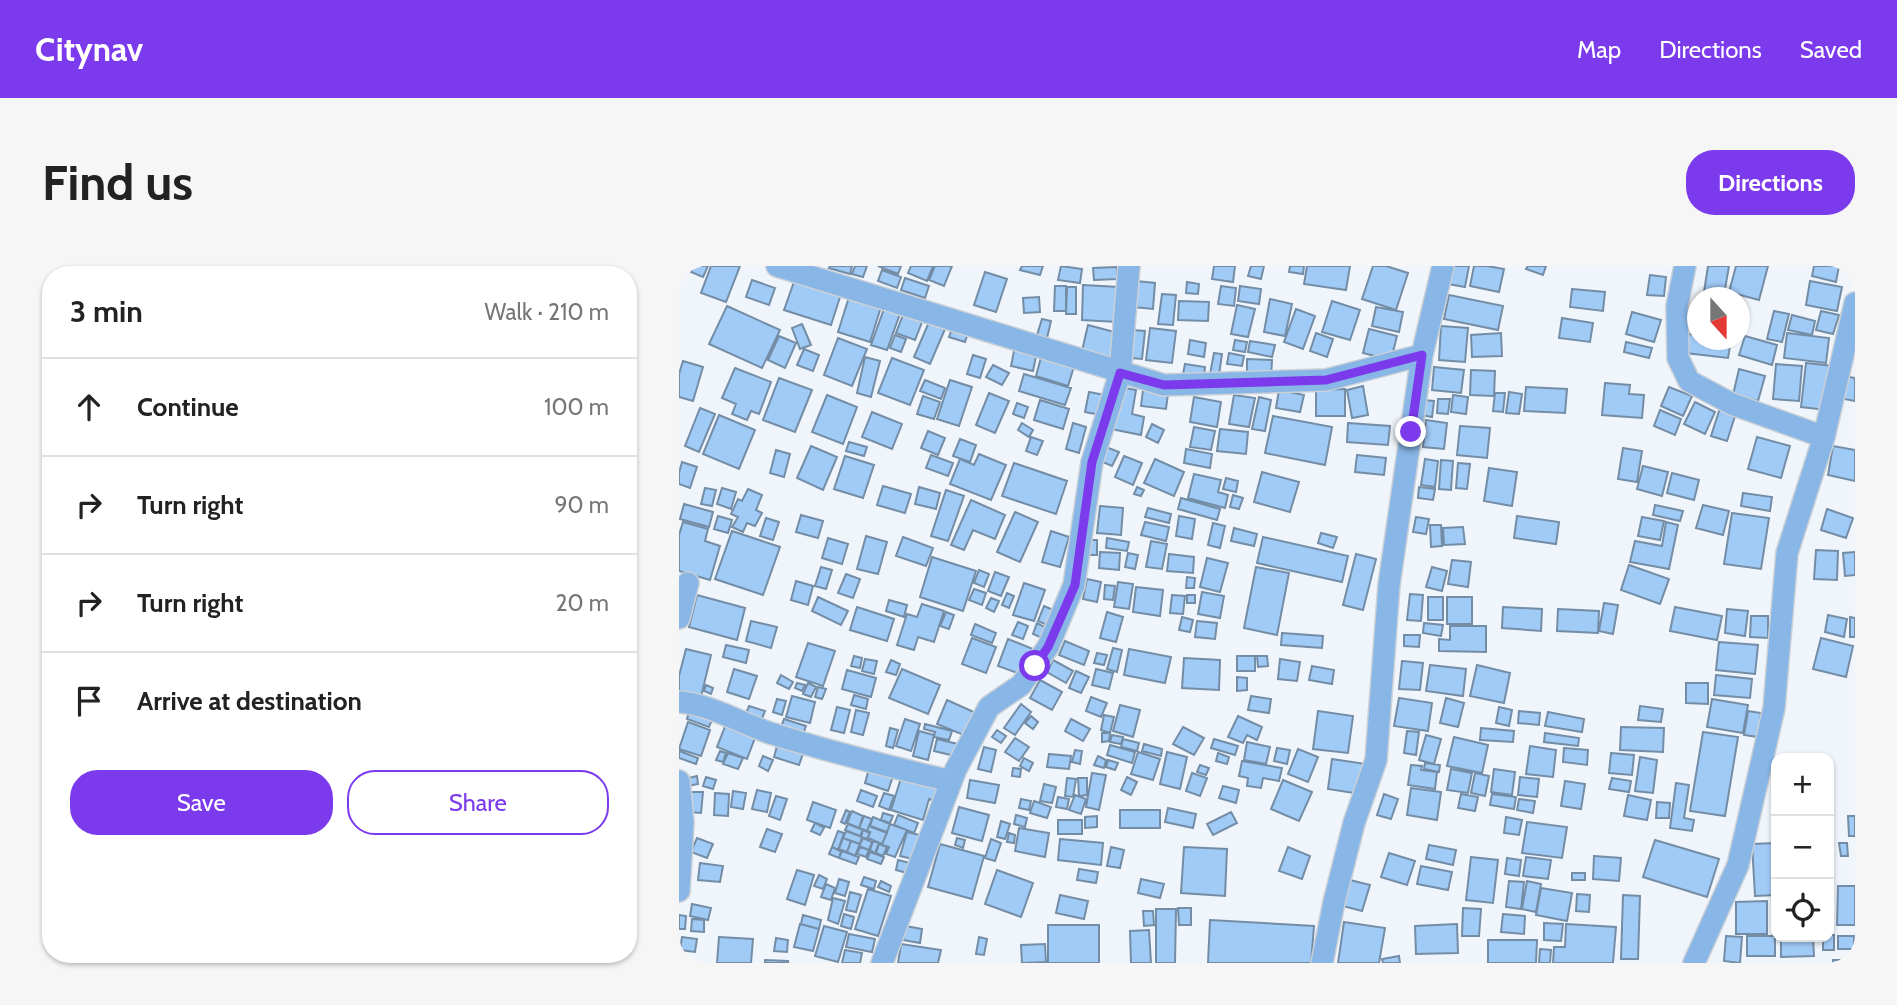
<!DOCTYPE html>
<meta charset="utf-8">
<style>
:root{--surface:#fff;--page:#f6f6f6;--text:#222;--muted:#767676;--line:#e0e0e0;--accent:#7c3aed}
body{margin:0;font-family:Cabin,sans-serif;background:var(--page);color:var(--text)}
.controls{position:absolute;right:21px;bottom:21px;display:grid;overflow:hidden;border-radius:14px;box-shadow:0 2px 5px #0004}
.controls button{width:63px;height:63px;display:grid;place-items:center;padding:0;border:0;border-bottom:2px solid var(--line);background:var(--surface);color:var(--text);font:35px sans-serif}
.compass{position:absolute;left:1008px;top:21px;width:63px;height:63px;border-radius:50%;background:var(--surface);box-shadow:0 2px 5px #0004;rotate:159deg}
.stop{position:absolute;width:21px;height:21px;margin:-16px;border:5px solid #7c3aed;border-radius:50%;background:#fff}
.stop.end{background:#7c3aed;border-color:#fff;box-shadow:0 2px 7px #0008}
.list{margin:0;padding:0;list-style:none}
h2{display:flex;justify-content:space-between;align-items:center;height:91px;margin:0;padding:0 28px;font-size:30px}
h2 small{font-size:23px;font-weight:400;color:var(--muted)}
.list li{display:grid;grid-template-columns:46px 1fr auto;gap:21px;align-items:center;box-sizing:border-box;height:98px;padding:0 28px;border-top:2px solid var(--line)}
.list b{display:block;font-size:26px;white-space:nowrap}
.list em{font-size:23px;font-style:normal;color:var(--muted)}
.actions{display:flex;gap:14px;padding:21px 28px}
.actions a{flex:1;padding:16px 0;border:2px solid var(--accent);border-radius:28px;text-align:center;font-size:24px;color:var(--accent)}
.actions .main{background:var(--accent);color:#fff}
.icon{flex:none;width:38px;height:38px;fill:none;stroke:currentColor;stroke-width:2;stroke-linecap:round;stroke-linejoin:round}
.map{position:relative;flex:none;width:1176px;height:697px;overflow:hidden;border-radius:28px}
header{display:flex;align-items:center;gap:42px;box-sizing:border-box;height:98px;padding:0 35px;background:var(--accent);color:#fff}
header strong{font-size:33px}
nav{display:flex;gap:38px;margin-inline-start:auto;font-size:24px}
.intro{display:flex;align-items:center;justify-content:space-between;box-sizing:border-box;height:168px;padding:0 42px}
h1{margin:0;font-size:49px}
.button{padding:18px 32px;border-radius:28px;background:var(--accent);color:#fff;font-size:24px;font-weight:700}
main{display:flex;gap:42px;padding:0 42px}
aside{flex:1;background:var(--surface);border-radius:28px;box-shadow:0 2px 5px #0004}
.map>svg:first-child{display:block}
.building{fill:#a1cbf7;stroke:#748da6;stroke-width:2}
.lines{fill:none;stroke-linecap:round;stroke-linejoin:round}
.street-casing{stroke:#cad0d7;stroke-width:24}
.street{stroke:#88b6e6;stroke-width:21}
.route{stroke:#7c3aed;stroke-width:9}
</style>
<header>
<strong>Citynav</strong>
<nav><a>Map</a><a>Directions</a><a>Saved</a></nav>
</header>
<div class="intro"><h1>Find us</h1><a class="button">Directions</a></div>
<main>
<aside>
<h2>3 min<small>Walk · 210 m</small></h2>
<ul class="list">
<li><svg class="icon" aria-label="ahead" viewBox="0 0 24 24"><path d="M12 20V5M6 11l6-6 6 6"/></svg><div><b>Continue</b></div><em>100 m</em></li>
<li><svg class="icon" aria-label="right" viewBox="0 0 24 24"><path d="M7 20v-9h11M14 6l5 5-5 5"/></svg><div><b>Turn right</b></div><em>90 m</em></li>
<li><svg class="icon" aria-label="right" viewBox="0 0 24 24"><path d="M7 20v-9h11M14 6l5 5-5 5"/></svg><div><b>Turn right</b></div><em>20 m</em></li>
<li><svg class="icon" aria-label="arrive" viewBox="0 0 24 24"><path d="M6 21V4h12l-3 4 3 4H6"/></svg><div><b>Arrive at destination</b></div></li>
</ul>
<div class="actions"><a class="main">Save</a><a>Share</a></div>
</aside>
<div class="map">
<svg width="1176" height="697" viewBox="0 0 1176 697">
<rect width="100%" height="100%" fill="#eff5fb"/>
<path class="building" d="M 15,0 L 29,0 L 24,11 L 12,6 Z
M 32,0 L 61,0 L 47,36 L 22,27 Z
M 151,0 L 173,0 L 171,8 L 150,2 Z
M 176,0 L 188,0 L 184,11 L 173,8 Z
M 199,0 L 222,0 L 219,8 Z
M 232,0 L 254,0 L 248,15 L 229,7 Z
M 256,0 L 273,0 L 265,20 L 250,14 Z
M 343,0 L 364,0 L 361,9 L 341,4 Z
M 382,0 L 403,3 L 401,17 L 379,14 Z
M 535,0 L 556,0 L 554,16 L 533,13 Z
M 572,0 L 585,0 L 582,13 L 569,10 Z
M 611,0 L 625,0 L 624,8 L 610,6 Z
M 628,0 L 671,0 L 667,24 L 625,18 Z
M 694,0 L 707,0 L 729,7 L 717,44 L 683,33 Z
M 772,0 L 790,0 L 786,21 L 769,18 Z
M 795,0 L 808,0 L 825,3 L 820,26 L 791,20 Z
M 849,0 L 867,0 L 864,9 L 847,3 Z
M 1029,0 L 1050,0 L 1045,29 L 1025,26 Z
M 1057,0 L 1089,0 L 1080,34 L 1050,26 Z
M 1135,0 L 1160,0 L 1157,16 L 1133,10 Z
M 438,1 L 438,13 L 415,14 L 414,2 Z
M 203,4 L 222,11 L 218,22 L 199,15 Z
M 306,6 L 328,13 L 317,46 L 295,39 Z
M 971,9 L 987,11 L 985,30 L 968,29 Z
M 117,10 L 163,25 L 152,59 L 105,44 Z
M 226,12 L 250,20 L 246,32 L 222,24 Z
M 73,14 L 96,22 L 90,39 L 67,31 Z
M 457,15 L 476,17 L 474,43 L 454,41 Z
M 1131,15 L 1163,21 L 1158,45 L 1127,39 Z
M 508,16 L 520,18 L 519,28 L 507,27 Z
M 404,19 L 440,21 L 438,56 L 403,54 Z
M 376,20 L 387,20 L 387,45 L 375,45 Z
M 542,20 L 557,22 L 555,40 L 539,38 Z
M 561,20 L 582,23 L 580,38 L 559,35 Z
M 388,21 L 397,21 L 397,48 L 387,48 Z
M 893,23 L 926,26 L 924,45 L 891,41 Z
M 483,28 L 497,29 L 494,59 L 479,58 Z
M 770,29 L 824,40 L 819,64 L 765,53 Z
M 170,31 L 202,41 L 191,76 L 159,66 Z
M 360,31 L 361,46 L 345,47 L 344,32 Z
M 591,33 L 613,38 L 606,70 L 585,66 Z
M 500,35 L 530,36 L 529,55 L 499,54 Z
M 653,35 L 681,44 L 671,74 L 643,66 Z
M 558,39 L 576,43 L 569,71 L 552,68 Z
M 48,40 L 101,64 L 83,102 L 30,78 Z
M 206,40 L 222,45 L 208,84 L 192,79 Z
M 697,41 L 724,46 L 720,66 L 693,60 Z
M 617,43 L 636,50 L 624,83 L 605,76 Z
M 1095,45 L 1110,48 L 1103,76 L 1088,73 Z
M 1142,45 L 1160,49 L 1154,68 L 1137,64 Z
M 953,46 L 982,54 L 975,76 L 947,68 Z
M 224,49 L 243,56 L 236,74 L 217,67 Z
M 1113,49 L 1136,55 L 1133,69 L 1109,64 Z
M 883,52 L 914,57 L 911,76 L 880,72 Z
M 363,53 L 372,55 L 368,72 L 358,69 Z
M 250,56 L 266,63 L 251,98 L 235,91 Z
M 123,58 L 132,79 L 121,83 L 113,62 Z
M 409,59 L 439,67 L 432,97 L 402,89 Z
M 274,60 L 290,64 L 286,76 L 270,71 Z
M 762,60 L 789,62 L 786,96 L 760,94 Z
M 471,62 L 497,65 L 493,97 L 467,94 Z
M 690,63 L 718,70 L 712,94 L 684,87 Z
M 454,64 L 466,65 L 463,93 L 452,92 Z
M 637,67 L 654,73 L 648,91 L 631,85 Z
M 822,67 L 823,90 L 793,91 L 792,69 Z
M 1108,67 L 1150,72 L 1147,97 L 1105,92 Z
M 1009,68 L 1018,69 L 1018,74 L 1052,74 L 1049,92 L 1007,87 Z
M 216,69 L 227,73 L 222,86 L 211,82 Z
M 100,70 L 117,77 L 106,102 L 89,94 Z
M 1066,70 L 1098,79 L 1093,99 L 1060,89 Z
M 159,72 L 188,83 L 173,120 L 145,109 Z
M 511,74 L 527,77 L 525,91 L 509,88 Z
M 556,74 L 568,76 L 566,86 L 554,84 Z
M 571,75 L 596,79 L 593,91 L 569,86 Z
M 947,76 L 973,82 L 970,92 L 945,86 Z
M 336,80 L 358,85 L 354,105 L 332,100 Z
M 125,83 L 140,89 L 134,105 L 118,99 Z
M 364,84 L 397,94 L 389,120 L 357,110 Z
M 535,87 L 543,88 L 540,109 L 531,108 Z
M 550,87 L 565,90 L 563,100 L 548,98 Z
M 294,89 L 307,93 L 301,112 L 288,108 Z
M 186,91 L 201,95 L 192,131 L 178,127 Z
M 213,92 L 245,104 L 231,139 L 199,127 Z
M 568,93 L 593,94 L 592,112 L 568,111 Z
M 4,95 L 24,101 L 14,135 L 0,131 L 0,108 Z
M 1127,97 L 1154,100 L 1148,144 L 1122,141 Z
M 506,98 L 526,101 L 525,111 L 504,108 Z
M 1097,98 L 1123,100 L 1120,135 L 1094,133 Z
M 314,99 L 330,107 L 323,119 L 307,111 Z
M 755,101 L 785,104 L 782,127 L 753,124 Z
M 56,102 L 92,116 L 80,148 L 72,145 L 68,154 L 53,148 L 57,138 L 43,132 Z
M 1060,103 L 1086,110 L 1079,135 L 1054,129 Z
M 792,104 L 816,105 L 815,130 L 791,129 Z
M 345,108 L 392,122 L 386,139 L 340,125 Z
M 1164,110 L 1176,112 L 1176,135 L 1160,132 Z
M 100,112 L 133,124 L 116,166 L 84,154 Z
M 246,114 L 266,122 L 262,133 L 241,125 Z
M 271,114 L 293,121 L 280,160 L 258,153 Z
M 926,117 L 951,119 L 950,128 L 965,129 L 963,152 L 923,149 Z
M 684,120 L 689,149 L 673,152 L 668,124 Z
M 441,121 L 457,124 L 453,148 L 465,151 L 462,169 L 432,163 Z
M 847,121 L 888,123 L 886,147 L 845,145 Z
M 990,121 L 1013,130 L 1004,150 L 982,140 Z
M 666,123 L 666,150 L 637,150 L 637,124 Z
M 464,124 L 489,128 L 487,143 L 462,140 Z
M 600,124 L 625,129 L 621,146 L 597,142 Z
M 410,126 L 426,129 L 421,149 L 406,146 Z
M 830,126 L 843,128 L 840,148 L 827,147 Z
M 310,127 L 330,135 L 316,167 L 297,159 Z
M 816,127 L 826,127 L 824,146 L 814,145 Z
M 148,129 L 178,141 L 164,178 L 133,166 Z
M 555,129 L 576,132 L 570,161 L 550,158 Z
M 774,129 L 789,131 L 787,148 L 772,146 Z
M 244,130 L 261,136 L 255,153 L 238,148 Z
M 515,131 L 542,136 L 538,161 L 511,156 Z
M 580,131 L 592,134 L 586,165 L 573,163 Z
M 759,133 L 771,133 L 769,148 L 758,147 Z
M 361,134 L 390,143 L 384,163 L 355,154 Z
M 744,134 L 755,135 L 753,151 L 742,149 Z
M 1016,136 L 1036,146 L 1026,168 L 1005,158 Z
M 338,137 L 349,141 L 345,152 L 334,148 Z
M 21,142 L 36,148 L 20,186 L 6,180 Z
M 1041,142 L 1057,147 L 1048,175 L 1032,170 Z
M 981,144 L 1002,153 L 996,169 L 975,160 Z
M 193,146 L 223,158 L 213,183 L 183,171 Z
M 40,149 L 76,164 L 60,203 L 24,188 Z
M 594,150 L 653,161 L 646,199 L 586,187 Z
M 747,154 L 768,157 L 765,183 L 744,181 Z
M 343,157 L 354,164 L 350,171 L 339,164 Z
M 394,157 L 407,161 L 400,187 L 387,183 Z
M 669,157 L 711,160 L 709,179 L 668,176 Z
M 473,158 L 485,164 L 479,177 L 467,171 Z
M 781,160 L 811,162 L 808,192 L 778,189 Z
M 515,161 L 536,165 L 532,184 L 511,181 Z
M 541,163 L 569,166 L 567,188 L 538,185 Z
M 249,165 L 266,172 L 259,189 L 242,182 Z
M 352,171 L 364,175 L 358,189 L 347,185 Z
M 1078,171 L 1111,180 L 1102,212 L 1069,203 Z
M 281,173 L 297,179 L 291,196 L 274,190 Z
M 170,176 L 188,181 L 185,190 L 167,185 Z
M 132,180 L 158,191 L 144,224 L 118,212 Z
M 1154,180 L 1176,184 L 1176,215 L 1149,209 Z
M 427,181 L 440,186 L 433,200 L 421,195 Z
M 944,182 L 963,185 L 958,216 L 939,213 Z
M 507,183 L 533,188 L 531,202 L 505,197 Z
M 97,184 L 111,188 L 105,211 L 91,207 Z
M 300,188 L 327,199 L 312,234 L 271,218 L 281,193 L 295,199 Z
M 252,189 L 274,197 L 269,210 L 247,202 Z
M 678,189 L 707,192 L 705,209 L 676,206 Z
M 166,190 L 195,199 L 184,232 L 155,223 Z
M 445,190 L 463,197 L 454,219 L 436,211 Z
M 476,193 L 505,206 L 495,230 L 465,217 Z
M 746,193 L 759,195 L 756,221 L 742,219 Z
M 762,194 L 774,195 L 772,224 L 760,223 Z
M 3,196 L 18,201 L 11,222 L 0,218 L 0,207 Z
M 335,197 L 388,215 L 377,248 L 323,230 Z
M 779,197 L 791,198 L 788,223 L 777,222 Z
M 964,200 L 989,206 L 983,230 L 958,223 Z
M 810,202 L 838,206 L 833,240 L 805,235 Z
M 583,206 L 620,216 L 611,246 L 575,236 Z
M 993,207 L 1020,214 L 1015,234 L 988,227 Z
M 515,208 L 542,214 L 539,226 L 549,229 L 546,242 L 509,232 Z
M 547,212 L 559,215 L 557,226 L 544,223 Z
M 204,220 L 232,228 L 226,247 L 198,239 Z
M 240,221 L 261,227 L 257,243 L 236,238 Z
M 458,221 L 465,224 L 462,230 L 455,228 Z
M 740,221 L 756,223 L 754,234 L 739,232 Z
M 26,222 L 37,224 L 33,240 L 22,238 Z
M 43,222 L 57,226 L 52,243 L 38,238 Z
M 69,223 L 83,229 L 77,244 L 83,247 L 76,260 L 68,257 L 64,266 L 53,261 L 59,251 L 52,248 L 59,233 L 63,235 Z
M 267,224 L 285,230 L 269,275 L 252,270 Z
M 1064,227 L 1093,231 L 1091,245 L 1062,240 Z
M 554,229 L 564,232 L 560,243 L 551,241 Z
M 502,232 L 541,243 L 538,254 L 499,243 Z
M 292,234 L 326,249 L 316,273 L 294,264 L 285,284 L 272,279 Z
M 5,238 L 34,246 L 30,261 L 1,253 Z
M 976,239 L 1004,245 L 1001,255 L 974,249 Z
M 1024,239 L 1050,245 L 1044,269 L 1017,262 Z
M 421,240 L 444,242 L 442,269 L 418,267 Z
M 469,242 L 492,248 L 490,257 L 466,251 Z
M 1148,243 L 1174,252 L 1167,272 L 1142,264 Z
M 336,246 L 359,256 L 341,296 L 318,286 Z
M 1053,247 L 1090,252 L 1082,303 L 1045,298 Z
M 122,249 L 144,255 L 139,272 L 117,266 Z
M 39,250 L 53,254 L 49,267 L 35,263 Z
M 500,250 L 516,253 L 513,273 L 497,270 Z
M 838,250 L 880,256 L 877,278 L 835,272 Z
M 737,251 L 750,253 L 747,268 L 734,266 Z
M 963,251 L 985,255 L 981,274 L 959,270 Z
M 87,252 L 100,256 L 94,274 L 81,270 Z
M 4,256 L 29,263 L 26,275 L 41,280 L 31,314 L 0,305 L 0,269 Z
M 466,256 L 490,261 L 487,275 L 462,269 Z
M 987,256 L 999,259 L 990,303 L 951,296 L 956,275 L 983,280 Z
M 534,257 L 546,260 L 541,282 L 529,279 Z
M 751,259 L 762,259 L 763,280 L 752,281 Z
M 784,261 L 786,278 L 765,279 L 764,262 Z
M 555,262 L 578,268 L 575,280 L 552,275 Z
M 53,265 L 101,281 L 84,329 L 36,313 Z
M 372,265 L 390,271 L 381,301 L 363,296 Z
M 642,267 L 658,271 L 654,282 L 639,277 Z
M 187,270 L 208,276 L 199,308 L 178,303 Z
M 224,271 L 254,282 L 247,300 L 217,290 Z
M 584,271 L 669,290 L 663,316 L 578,297 Z
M 149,272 L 169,278 L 163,298 L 143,292 Z
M 428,272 L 450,276 L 448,285 L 427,282 Z
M 407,274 L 418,274 L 418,289 L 407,289 Z
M 472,275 L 488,278 L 483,303 L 467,301 Z
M 1137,284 L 1159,285 L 1158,314 L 1135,313 Z
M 421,286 L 441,287 L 440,304 L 420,302 Z
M 1176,286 L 1176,309 L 1166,310 L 1164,287 Z
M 449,287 L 459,289 L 456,303 L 446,301 Z
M 490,288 L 515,291 L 514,307 L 488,305 Z
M 677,288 L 697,293 L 684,344 L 664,339 Z
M 253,291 L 297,305 L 284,345 L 241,331 Z
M 528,292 L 549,297 L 541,326 L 521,321 Z
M 773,294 L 792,296 L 789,321 L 769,318 Z
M 950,299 L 990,313 L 981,338 L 942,324 Z
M 142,301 L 153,304 L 147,323 L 136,320 Z
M 577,301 L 610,307 L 598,369 L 565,362 Z
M 753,301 L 768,305 L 763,325 L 747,321 Z
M 300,304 L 310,308 L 305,321 L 295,317 Z
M 316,306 L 330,311 L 322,330 L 309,325 Z
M 167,308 L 181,313 L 174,332 L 159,327 Z
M 508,311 L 516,312 L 515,322 L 507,322 Z
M 408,313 L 422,316 L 418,336 L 404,333 Z
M 117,315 L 134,320 L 129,339 L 112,334 Z
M 439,316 L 454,318 L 450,343 L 435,341 Z
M 345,317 L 366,324 L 355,355 L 334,349 Z
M 426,319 L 436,320 L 434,334 L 425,333 Z
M 457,321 L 484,324 L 481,350 L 454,346 Z
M 295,323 L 307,327 L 303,339 L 290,334 Z
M 523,326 L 545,330 L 541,352 L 519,348 Z
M 328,327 L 335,330 L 330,342 L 323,339 Z
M 731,328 L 744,329 L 742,355 L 728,354 Z
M 18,329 L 66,342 L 58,374 L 10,361 Z
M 493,329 L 506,330 L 504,348 L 491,347 Z
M 508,329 L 516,329 L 516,337 L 508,337 Z
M 139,331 L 169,345 L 162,359 L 133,345 Z
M 749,331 L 764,331 L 764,354 L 749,354 Z
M 768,331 L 793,331 L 793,358 L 768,358 Z
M 312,332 L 320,335 L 315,346 L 307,342 Z
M 210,334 L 228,339 L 225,351 L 207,345 Z
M 925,337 L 939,339 L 934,368 L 920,365 Z
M 243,338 L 265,345 L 255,376 L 239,371 L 235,384 L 218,379 L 228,348 L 238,351 Z
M 365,340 L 379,346 L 372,361 L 359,355 Z
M 178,341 L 215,353 L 208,375 L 171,364 Z
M 824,341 L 863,343 L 862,365 L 823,362 Z
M 996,341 L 1043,350 L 1038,374 L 991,365 Z
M 879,343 L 920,345 L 919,367 L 878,365 Z
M 1048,343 L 1069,345 L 1066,370 L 1046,367 Z
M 267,346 L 275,349 L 270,363 L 261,360 Z
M 428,346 L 444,351 L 437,376 L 421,372 Z
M 1149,349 L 1168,353 L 1165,371 L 1146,366 Z
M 1072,350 L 1089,350 L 1089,372 L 1071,371 Z
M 503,351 L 514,354 L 511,366 L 500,364 Z
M 1171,351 L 1176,352 L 1176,371 L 1171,371 Z
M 72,355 L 98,361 L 92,382 L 67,375 Z
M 518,355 L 538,357 L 536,373 L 516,371 Z
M 339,356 L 349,360 L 344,373 L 333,369 Z
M 358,357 L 367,362 L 363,372 L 354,368 Z
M 745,357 L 764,359 L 762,370 L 744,367 Z
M 296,358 L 317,367 L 313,377 L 292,369 Z
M 771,360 L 807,360 L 807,386 L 760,385 L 760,373 L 771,374 Z
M 603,367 L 644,370 L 643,382 L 602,379 Z
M 725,369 L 741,369 L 740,381 L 725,380 Z
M 293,372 L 317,381 L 307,407 L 283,398 Z
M 1142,372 L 1174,380 L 1167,411 L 1134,403 Z
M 329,373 L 354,383 L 344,409 L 319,400 Z
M 386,375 L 410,385 L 405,399 L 380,389 Z
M 1040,376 L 1079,379 L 1076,408 L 1037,404 Z
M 129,377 L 156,385 L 144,420 L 117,411 Z
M 47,379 L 70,384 L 67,397 L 44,391 Z
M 434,382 L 443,384 L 438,406 L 428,403 Z
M 7,383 L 32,389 L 22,431 L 0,425 L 0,410 Z
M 450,383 L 492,391 L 486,417 L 445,409 Z
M 418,387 L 428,389 L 425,399 L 415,397 Z
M 175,390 L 183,392 L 181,402 L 172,400 Z
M 558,390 L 576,390 L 576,405 L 558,405 Z
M 578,390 L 588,390 L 589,400 L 579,401 Z
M 505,392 L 541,394 L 540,424 L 503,422 Z
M 186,393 L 198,395 L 195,408 L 183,405 Z
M 601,393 L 621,396 L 618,415 L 599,413 Z
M 212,394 L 221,398 L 217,409 L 207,406 Z
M 374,394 L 394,405 L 387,417 L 368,406 Z
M 723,395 L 744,397 L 741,424 L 720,423 Z
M 751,399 L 787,403 L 784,430 L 747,425 Z
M 798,399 L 831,407 L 825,437 L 791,430 Z
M 633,400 L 655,404 L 653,418 L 630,414 Z
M 55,403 L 78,410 L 70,433 L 48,426 Z
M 223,403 L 261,419 L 249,448 L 210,432 Z
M 417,403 L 434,407 L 430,423 L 413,419 Z
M 168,404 L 197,412 L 192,431 L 163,423 Z
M 397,405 L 410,411 L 402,427 L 390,422 Z
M 102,409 L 114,416 L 110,423 L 98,417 Z
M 1037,409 L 1073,413 L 1071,432 L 1035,429 Z
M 558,411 L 568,412 L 568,424 L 558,425 Z
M 361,414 L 383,426 L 373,444 L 351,432 Z
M 118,417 L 126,419 L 123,425 L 116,422 Z
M 129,417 L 137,421 L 132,431 L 124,428 Z
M 1007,417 L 1029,417 L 1029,438 L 1007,437 Z
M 27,419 L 34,422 L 32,428 L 25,425 Z
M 139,421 L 147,423 L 143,433 L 136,431 Z
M 175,429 L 189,433 L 187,443 L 172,439 Z
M 113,430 L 136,436 L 131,457 L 107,451 Z
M 572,430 L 592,433 L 590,447 L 569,444 Z
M 412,431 L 428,437 L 422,451 L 407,445 Z
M 720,432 L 753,437 L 749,465 L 715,460 Z
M 767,432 L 785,437 L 779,461 L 761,457 Z
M 98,433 L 107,435 L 103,449 L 94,446 Z
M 1033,433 L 1069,439 L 1064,467 L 1028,461 Z
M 268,434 L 297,447 L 287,470 L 258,458 Z
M 342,438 L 352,446 L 336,469 L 325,462 Z
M 441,439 L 461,444 L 454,471 L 434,465 Z
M 70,440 L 86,445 L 82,455 L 66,450 Z
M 961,440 L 984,443 L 982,456 L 959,454 Z
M 158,441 L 171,444 L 165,467 L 152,464 Z
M 820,441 L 833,444 L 830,460 L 817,457 Z
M 11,443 L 34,451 L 30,461 L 8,453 Z
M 177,444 L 190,447 L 184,469 L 172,466 Z
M 639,445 L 674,450 L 669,487 L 634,483 Z
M 840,445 L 861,447 L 860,459 L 839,457 Z
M 1069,445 L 1082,447 L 1079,471 L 1065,469 Z
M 869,446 L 905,453 L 903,466 L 866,460 Z
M 425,449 L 435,451 L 431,467 L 422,464 Z
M 352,450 L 359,456 L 354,463 L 346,457 Z
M 559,450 L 583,461 L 578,474 L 568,469 L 564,477 L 549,471 Z
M 105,453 L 127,460 L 123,471 L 101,464 Z
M 226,453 L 241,458 L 232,485 L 217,480 Z
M 392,453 L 411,463 L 404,475 L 386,465 Z
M 9,456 L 31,464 L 22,490 L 0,483 Z
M 47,458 L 77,469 L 68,493 L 38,481 Z
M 246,458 L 273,465 L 270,474 L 255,471 L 256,466 L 245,463 Z
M 504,461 L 525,472 L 515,489 L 494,478 Z
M 942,461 L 985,462 L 984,486 L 941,484 Z
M 211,462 L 219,464 L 214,482 L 207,480 Z
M 802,462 L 835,465 L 834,476 L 801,474 Z
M 318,464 L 327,470 L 322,477 L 313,471 Z
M 240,465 L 255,469 L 249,494 L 234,490 Z
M 728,465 L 740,466 L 737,489 L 725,487 Z
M 1024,466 L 1059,471 L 1046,550 L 1011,545 Z
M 423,467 L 431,467 L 430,475 L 423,476 Z
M 866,467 L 900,472 L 899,480 L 865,476 Z
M 433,469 L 444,471 L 442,478 L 431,476 Z
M 747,469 L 762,473 L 755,498 L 740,494 Z
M 775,471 L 809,479 L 803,507 L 768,500 Z
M 336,472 L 350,481 L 340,495 L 326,486 Z
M 258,473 L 279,478 L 276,490 L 255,485 Z
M 444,473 L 460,477 L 458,485 L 442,481 Z
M 535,473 L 559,480 L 556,489 L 532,482 Z
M 99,476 L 125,485 L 120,499 L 95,491 Z
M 568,476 L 591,481 L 587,498 L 565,494 Z
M 465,478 L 483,483 L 482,490 L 463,485 Z
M 431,479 L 456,486 L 453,497 L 428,489 Z
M 851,480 L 877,484 L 874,511 L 847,508 Z
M 305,481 L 317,484 L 312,506 L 299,503 Z
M 598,482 L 611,484 L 608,498 L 595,495 Z
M 885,482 L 909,484 L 908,499 L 884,496 Z
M 619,483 L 639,491 L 629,516 L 609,508 Z
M 396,484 L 403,485 L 401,498 L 393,496 Z
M 0,485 L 19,492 L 17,498 L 0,492 Z
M 41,485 L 47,487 L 44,496 L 37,494 Z
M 459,486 L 481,493 L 474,514 L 452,508 Z
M 488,486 L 508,491 L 501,523 L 481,518 Z
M 49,487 L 64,492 L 59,503 L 44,498 Z
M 539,487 L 550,491 L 548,498 L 537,495 Z
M 932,487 L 955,489 L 953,509 L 930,507 Z
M 370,488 L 392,490 L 390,503 L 368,501 Z
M 84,490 L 94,494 L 89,505 L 80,500 Z
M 419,490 L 427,494 L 425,502 L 415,499 Z
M 961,491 L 978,494 L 974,527 L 956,525 Z
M 345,492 L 354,497 L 350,505 L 341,500 Z
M 653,493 L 687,498 L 682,528 L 649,523 Z
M 429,494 L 439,497 L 436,504 L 427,501 Z
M 563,495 L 603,502 L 600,515 L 584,512 L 582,522 L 568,520 L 569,512 L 560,510 Z
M 746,497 L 761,499 L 760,506 L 745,503 Z
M 521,499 L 530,502 L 527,509 L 518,506 Z
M 732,499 L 743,500 L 742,504 L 758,506 L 756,523 L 729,519 Z
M 334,502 L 342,503 L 341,511 L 333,510 Z
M 190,503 L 214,510 L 209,525 L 186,517 Z
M 772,503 L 793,507 L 789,527 L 768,524 Z
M 815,503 L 836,506 L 833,529 L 812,526 Z
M 413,507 L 427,509 L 420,544 L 407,541 Z
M 513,507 L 528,512 L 521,530 L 507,525 Z
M 796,507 L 810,510 L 806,530 L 792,527 Z
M 223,509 L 266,521 L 261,536 L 250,533 L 244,554 L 212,544 Z
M 18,510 L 19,518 L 8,520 L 6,513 Z
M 27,511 L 37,514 L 34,523 L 24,520 Z
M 448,511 L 458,516 L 452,529 L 442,524 Z
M 841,511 L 860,513 L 858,531 L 839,529 Z
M 388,512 L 397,513 L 394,531 L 386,530 Z
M 399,512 L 408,512 L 408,529 L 400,530 Z
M 933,512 L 952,515 L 950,526 L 930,523 Z
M 291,514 L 320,519 L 316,537 L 288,532 Z
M 604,514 L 633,526 L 620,555 L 592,543 Z
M 886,515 L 906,518 L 902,543 L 882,540 Z
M 997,517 L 1010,519 L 1005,552 L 1015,554 L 1013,565 L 991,562 Z
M 365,518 L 377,521 L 373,537 L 361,535 Z
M 544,520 L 560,524 L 557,537 L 540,532 Z
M 732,522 L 762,526 L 758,554 L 728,549 Z
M 78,524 L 92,527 L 88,546 L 73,543 Z
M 182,524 L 198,530 L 194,541 L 178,535 Z
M 54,525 L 67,527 L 64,543 L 52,541 Z
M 11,526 L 24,526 L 22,547 L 9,546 Z
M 36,527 L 50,528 L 49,550 L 35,549 Z
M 205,527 L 215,530 L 210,544 L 200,540 Z
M 705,528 L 719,533 L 712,553 L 698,549 Z
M 782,528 L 799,531 L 796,545 L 779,542 Z
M 813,528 L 837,531 L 835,543 L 811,539 Z
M 396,529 L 407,533 L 402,548 L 390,544 Z
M 949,529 L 972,534 L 968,554 L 945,550 Z
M 97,530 L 108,533 L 101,554 L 90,550 Z
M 379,531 L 390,533 L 388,543 L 377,541 Z
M 342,533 L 352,535 L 350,544 L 340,542 Z
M 840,533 L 856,535 L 854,547 L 838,544 Z
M 355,535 L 372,541 L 368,552 L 351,547 Z
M 134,536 L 157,544 L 151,562 L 128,554 Z
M 978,536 L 991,537 L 990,552 L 977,552 Z
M 280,541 L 310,549 L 303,575 L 273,567 Z
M 489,542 L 517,548 L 514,562 L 486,556 Z
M 167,544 L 171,546 L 166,558 L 162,556 Z
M 441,544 L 481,544 L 481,562 L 441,562 Z
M 173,545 L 184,550 L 180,562 L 168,557 Z
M 552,546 L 558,557 L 534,569 L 528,558 Z
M 204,547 L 214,550 L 211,557 L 202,554 Z
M 219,549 L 239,557 L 235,567 L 215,559 Z
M 337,549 L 348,552 L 346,561 L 335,558 Z
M 185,550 L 193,553 L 188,565 L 180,562 Z
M 418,550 L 418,561 L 406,562 L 406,551 Z
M 1169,550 L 1176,550 L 1176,570 L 1170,570 Z
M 194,551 L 211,558 L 208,566 L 191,560 Z
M 827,551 L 843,554 L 840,569 L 825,567 Z
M 379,554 L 403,554 L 403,568 L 379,568 Z
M 322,555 L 331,558 L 326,573 L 318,571 Z
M 848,556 L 888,561 L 883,592 L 843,587 Z
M 136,557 L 145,562 L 141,569 L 132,565 Z
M 169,558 L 184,564 L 181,570 L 166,564 Z
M 211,558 L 228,564 L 216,591 L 207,588 L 210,581 L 203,579 Z
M 190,560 L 208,567 L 203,578 L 189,572 L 191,566 L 188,565 Z
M 340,562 L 370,567 L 366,591 L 336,585 Z
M 88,563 L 103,568 L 96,586 L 81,581 Z
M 184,564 L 191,567 L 188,573 L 182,571 Z
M 159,565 L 165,567 L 159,584 L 153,581 Z
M 167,565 L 183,571 L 181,578 L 164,572 Z
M 228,566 L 245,570 L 238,594 L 221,590 Z
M 330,567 L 336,569 L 335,577 L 328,576 Z
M 18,572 L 34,578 L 28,592 L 12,586 Z
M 164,572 L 172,575 L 168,586 L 160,583 Z
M 184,572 L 193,576 L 190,584 L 180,580 Z
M 278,572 L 286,574 L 284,582 L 276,579 Z
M 312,573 L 322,577 L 316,595 L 306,592 Z
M 381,573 L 424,577 L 422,599 L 379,594 Z
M 976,574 L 1040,593 L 1028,631 L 964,611 Z
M 172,575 L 181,578 L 176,590 L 168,586 Z
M 194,575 L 200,577 L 196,587 L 191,584 Z
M 1097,577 L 1097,629 L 1076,630 L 1073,578 Z
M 1160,577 L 1168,577 L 1169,590 L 1162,590 Z
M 200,578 L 208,581 L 204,590 L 197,587 Z
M 261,578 L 305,590 L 293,633 L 249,621 Z
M 750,579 L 777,584 L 774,599 L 747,593 Z
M 153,581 L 162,585 L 160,592 L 150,588 Z
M 181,581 L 190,584 L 187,591 L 178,588 Z
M 432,581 L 445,584 L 441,602 L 428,600 Z
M 505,581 L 548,583 L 546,630 L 502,627 Z
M 609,581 L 631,590 L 623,613 L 600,605 Z
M 163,585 L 180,591 L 177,598 L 160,592 Z
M 191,586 L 205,591 L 202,598 L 188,593 Z
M 710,587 L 736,595 L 728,619 L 702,611 Z
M 915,590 L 942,592 L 940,615 L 914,613 Z
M 792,591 L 819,594 L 814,637 L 787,634 Z
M 847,591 L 872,594 L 869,613 L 844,610 Z
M 828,592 L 842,594 L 840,610 L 826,608 Z
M 219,594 L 231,597 L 228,607 L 217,604 Z
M 21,597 L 44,600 L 41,616 L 19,614 Z
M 742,600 L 773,606 L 769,624 L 738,618 Z
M 400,603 L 419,606 L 417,617 L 398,614 Z
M 118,604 L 135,609 L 126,639 L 108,633 Z
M 318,604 L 354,617 L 342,651 L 306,638 Z
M 893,607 L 906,607 L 906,614 L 893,614 Z
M 140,609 L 148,613 L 144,623 L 135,620 Z
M 185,611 L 197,615 L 195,623 L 182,619 Z
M 160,613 L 170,616 L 166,630 L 156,627 Z
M 462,613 L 485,618 L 481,632 L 459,627 Z
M 671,614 L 691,619 L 683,645 L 664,640 Z
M 202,615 L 212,620 L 210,626 L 199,621 Z
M 830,615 L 845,616 L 842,643 L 827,641 Z
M 848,615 L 862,618 L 857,646 L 843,643 Z
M 147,618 L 156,622 L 152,634 L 142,631 Z
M 1159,620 L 1176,620 L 1176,659 L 1158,659 Z
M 862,622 L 893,627 L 888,655 L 857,649 Z
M 189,623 L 212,630 L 199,670 L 176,663 Z
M 171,626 L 182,629 L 177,646 L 167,644 Z
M 898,628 L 911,629 L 910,646 L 897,645 Z
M 381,629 L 409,635 L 405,653 L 377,647 Z
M 944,629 L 961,630 L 959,693 L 942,693 Z
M 154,632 L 166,635 L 159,658 L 149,654 Z
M 1088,635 L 1088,668 L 1057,668 L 1057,636 Z
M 13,638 L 32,642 L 29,654 L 11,650 Z
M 499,642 L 512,642 L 512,659 L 500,659 Z
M 784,642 L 802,643 L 800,670 L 783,670 Z
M 477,643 L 497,643 L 496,697 L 477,697 Z
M 464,645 L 474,645 L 475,659 L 465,660 Z
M 165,648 L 175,651 L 172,663 L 162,660 Z
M 824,648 L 846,650 L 845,668 L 822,666 Z
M 0,649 L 7,650 L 6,663 L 0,663 Z
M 124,649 L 142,654 L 140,663 L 122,658 Z
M 13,653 L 25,654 L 25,666 L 12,665 Z
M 531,654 L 635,660 L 632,697 L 529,697 Z
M 665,656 L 706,662 L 700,697 L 659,697 Z
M 865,657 L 884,658 L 882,675 L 865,674 Z
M 121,658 L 140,663 L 134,685 L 115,681 Z
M 778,658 L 779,687 L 737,688 L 736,660 Z
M 887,658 L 937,661 L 934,697 L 874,697 L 875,681 L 886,681 Z
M 369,659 L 420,659 L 420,697 L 369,697 Z
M 145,660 L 168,666 L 159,696 L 136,690 Z
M 227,660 L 243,663 L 241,677 L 224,674 Z
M 470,664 L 472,697 L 452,697 L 451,665 Z
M 170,668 L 196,673 L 193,686 L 167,681 Z
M 1150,669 L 1155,669 L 1155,684 L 1144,684 L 1144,671 L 1150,671 Z
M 1047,670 L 1063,671 L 1061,697 L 1045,695 Z
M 1068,670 L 1096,670 L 1096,690 L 1068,690 Z
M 1159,670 L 1175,670 L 1175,683 L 1159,683 Z
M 3,671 L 18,673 L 16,686 L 1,684 Z
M 40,671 L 74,673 L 72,697 L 38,697 Z
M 300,671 L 308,673 L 305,689 L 297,688 Z
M 1102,671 L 1134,671 L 1135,690 L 1102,691 Z
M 97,672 L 109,674 L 108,686 L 95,685 Z
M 809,674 L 858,674 L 857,697 L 809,697 Z
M 222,678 L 262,684 L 259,697 L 219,697 Z
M 366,678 L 367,696 L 343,697 L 342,679 Z
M 861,683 L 872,684 L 871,697 L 860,697 Z
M 166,684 L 183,687 L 181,697 L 163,697 Z
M 720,690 L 721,697 L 704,697 L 703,693 Z
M 86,694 L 109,695 L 109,697 L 86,697 Z
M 1154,694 L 1176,694 L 1176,697 L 1154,697 Z"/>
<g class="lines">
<g class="street-casing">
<path id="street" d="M 98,0 L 485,119 L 647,114 L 743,89
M 1006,0 L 998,40 L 999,92 L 1010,115 L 1053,138 L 1145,171
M 0,352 L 9,317
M 0,436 C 31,438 61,457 91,467 C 151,486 211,501 272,515
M 0,515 L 4,556 L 0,625
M 203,697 L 277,503 L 310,441 L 342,419 L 369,381 L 395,319 L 413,196 L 441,107 L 450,0
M 643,697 L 655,636 L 675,557 L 697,494 L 710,319 L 743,89 L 764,0
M 1015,697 L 1059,599 L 1095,442 L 1108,287 L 1145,171 L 1176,37"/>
</g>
<use href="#street" class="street"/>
</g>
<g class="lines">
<path class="route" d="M 356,400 L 369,381 L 396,319 L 413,196 L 441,107 L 485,119 L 647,114 L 743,89 L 732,166"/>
</g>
</svg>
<div class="controls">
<button>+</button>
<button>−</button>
<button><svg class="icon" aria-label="locate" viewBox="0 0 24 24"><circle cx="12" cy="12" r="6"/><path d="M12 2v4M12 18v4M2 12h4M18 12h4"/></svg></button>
</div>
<svg class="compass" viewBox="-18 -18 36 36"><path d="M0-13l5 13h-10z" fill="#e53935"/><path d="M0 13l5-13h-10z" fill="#767676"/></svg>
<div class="stop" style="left:356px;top:400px"></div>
<div class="stop end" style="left:732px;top:166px"></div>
</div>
</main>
